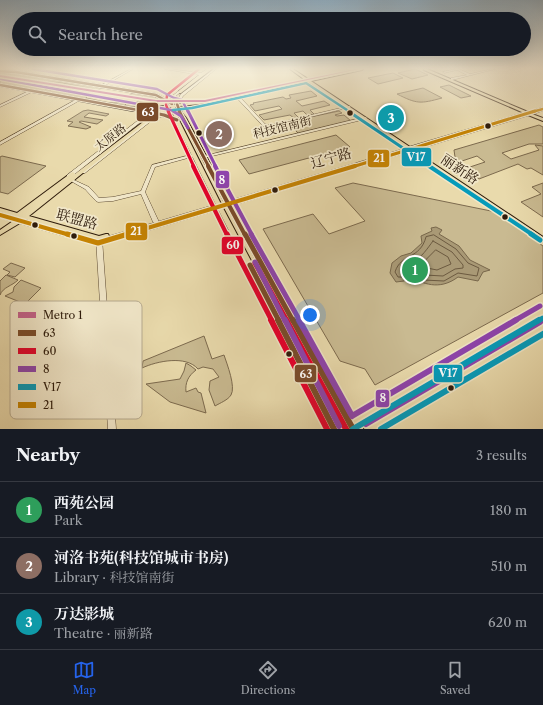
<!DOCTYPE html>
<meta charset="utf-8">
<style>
:root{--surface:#171b24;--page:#20242c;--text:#f1f3f6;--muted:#9ea1a6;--line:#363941;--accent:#2563eb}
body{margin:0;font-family:"Libre Caslon Text","Noto Serif SC",serif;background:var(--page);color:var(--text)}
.you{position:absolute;left:310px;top:315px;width:14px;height:14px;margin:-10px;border:3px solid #fff;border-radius:50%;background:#1a73e8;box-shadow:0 0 0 6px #1a73e833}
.badge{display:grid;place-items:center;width:26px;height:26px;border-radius:50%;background:var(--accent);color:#fff;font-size:13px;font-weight:700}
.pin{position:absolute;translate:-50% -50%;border:2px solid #fff;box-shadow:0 1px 4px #0006}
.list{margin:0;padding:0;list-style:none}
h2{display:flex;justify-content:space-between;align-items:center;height:52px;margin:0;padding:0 16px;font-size:17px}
h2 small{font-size:13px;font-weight:400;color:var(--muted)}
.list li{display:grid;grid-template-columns:26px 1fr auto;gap:12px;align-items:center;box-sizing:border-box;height:56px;padding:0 16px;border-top:1px solid var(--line)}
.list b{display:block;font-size:15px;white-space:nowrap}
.list p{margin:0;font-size:13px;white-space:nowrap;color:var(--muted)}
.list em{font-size:13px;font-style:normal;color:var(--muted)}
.icon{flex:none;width:22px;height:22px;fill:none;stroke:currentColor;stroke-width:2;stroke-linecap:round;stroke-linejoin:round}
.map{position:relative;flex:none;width:543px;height:429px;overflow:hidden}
.search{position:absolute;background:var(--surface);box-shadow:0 4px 16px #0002;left:12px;right:12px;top:12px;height:44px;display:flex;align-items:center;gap:10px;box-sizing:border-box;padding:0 14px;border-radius:22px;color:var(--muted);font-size:15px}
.sheet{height:220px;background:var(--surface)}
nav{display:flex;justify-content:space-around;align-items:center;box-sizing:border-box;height:56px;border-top:1px solid var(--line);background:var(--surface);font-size:11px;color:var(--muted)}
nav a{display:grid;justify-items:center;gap:2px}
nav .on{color:var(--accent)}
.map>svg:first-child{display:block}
.green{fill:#c9ba91;stroke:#7c6a4e}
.water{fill:#a99975;stroke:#78674b}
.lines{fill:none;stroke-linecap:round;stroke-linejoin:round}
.shore{stroke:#6c5a40;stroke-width:1}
.major-tunnel-far1{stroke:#c4b48c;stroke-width:3.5;stroke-dasharray:3.5 2;stroke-linecap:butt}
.major-tunnel{stroke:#c4b48c;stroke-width:4.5;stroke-dasharray:4.5 2.5;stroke-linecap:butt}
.minor-casing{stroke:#5d4b33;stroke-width:1}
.major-casing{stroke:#2e1b0b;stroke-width:2}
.minor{fill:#f1e7c9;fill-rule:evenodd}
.major{fill:#e9daac;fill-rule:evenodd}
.bus-1-far4-casing{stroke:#f1e7c9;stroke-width:4.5}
.bus-1-far3-casing{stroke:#f1e7c9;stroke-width:5.5}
.bus-1-far2-casing{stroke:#f1e7c9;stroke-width:7}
.bus-1-far1-casing{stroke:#f1e7c9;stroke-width:8}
.bus-1-casing{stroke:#f1e7c9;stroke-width:9}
.bus-2-far4-casing{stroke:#f1e7c9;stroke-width:4.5}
.bus-2-far3-casing{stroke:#f1e7c9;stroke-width:5.5}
.bus-2-far2-casing{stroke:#f1e7c9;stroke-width:7}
.bus-2-far1-casing{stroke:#f1e7c9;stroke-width:8}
.bus-2-casing{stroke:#f1e7c9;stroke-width:9}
.bus-3-far4-casing{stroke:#f1e7c9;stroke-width:4.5}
.bus-3-far3-casing{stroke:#f1e7c9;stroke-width:5.5}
.bus-3-far2-casing{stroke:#f1e7c9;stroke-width:7}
.bus-3-far1-casing{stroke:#f1e7c9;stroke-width:8}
.bus-3-casing{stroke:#f1e7c9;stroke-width:9}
.bus-4-far4-casing{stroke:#f1e7c9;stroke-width:4.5}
.bus-4-far3-casing{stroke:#f1e7c9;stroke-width:5.5}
.bus-4-far2-casing{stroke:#f1e7c9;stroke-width:7}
.bus-4-far1-casing{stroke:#f1e7c9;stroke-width:8}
.bus-4-casing{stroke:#f1e7c9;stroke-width:9}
.bus-5-far3-casing{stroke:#f1e7c9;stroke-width:4.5}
.bus-5-far2-casing{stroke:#f1e7c9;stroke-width:5.5}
.bus-5-far1-casing{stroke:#f1e7c9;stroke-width:7}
.bus-5-casing{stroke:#f1e7c9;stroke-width:8}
.bus-1-far4{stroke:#7a4b2a;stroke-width:2.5}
.bus-1-far3{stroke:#7a4b2a;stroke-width:3}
.bus-1-far2{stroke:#7a4b2a;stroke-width:4}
.bus-1-far1{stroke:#7a4b2a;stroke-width:5}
.bus-1{stroke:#7a4b2a;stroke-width:6}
.bus-2-far4{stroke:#e4002b;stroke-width:2.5}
.bus-2-far3{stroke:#e4002b;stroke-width:3}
.bus-2-far2{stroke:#e4002b;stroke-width:4}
.bus-2-far1{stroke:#e4002b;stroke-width:5}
.bus-2{stroke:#e4002b;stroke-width:6}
.bus-3-far4{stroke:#8e44ad;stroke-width:2.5}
.bus-3-far3{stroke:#8e44ad;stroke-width:3}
.bus-3-far2{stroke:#8e44ad;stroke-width:4}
.bus-3-far1{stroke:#8e44ad;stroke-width:5}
.bus-3{stroke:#8e44ad;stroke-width:6}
.bus-4-far4{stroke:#059bba;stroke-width:2.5}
.bus-4-far3{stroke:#059bba;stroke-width:3}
.bus-4-far2{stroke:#059bba;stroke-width:4}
.bus-4-far1{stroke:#059bba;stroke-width:5}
.bus-4{stroke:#059bba;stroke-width:6}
.bus-5-far3{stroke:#c58303;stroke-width:2.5}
.bus-5-far2{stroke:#c58303;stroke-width:3}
.bus-5-far1{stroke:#c58303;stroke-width:4}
.bus-5{stroke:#c58303;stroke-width:5}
.metro-1-casing{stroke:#f1e7c9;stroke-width:3}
.metro-1{fill:#c4608c;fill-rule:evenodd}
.bus-dot{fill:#2e1b0b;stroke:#f1e7c9;stroke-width:1.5}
.labels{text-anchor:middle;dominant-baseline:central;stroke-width:3.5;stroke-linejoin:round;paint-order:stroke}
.far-street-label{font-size:12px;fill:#2e1b0b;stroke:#f1e7c9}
.street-label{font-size:14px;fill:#2e1b0b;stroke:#f1e7c9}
.key{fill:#f1e7c9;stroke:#b6aa90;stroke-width:1}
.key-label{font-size:11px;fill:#2e1b0b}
.line-badge{stroke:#f1e7c9;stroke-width:1.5}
.badge-label{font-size:11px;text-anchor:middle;font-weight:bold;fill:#fff}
</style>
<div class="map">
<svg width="543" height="429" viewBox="0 0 543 429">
<rect width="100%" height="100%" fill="#e9daac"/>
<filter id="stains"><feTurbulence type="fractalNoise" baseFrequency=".005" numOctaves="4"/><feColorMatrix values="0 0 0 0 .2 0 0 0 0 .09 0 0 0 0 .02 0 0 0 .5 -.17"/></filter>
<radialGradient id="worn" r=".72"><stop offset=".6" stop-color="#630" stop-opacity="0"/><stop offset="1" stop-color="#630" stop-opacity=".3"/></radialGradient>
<path class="green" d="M 415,69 L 428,75 L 412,79 L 398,73 Z
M 5,71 L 151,95 L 161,99 L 150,107 L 133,107 L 0,84 L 0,81 L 3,80 L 0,79 L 0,77 L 4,75 L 13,77 L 7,81 L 47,88 L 45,89 L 51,90 L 50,89 L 59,84 L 76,86 L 77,87 L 64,92 L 88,95 L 86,98 C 94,99 105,103 114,103 C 119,103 122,101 127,102 L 125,105 L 127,103 L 137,105 L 138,103 L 135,103 L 138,101 L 154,104 L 155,102 L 142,100 L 144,98 L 143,97 L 129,95 L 133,93 L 102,88 L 98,90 L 62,83 L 40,81 L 34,84 L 24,83 L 30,79 L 0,75 L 0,72 Z
M 393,73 L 403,78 L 378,84 L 368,78 Z
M 449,85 L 471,96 L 461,98 L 440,87 Z
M 423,88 L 442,98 C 420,104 417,104 397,94 Z
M 311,91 L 317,96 L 296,101 L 302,106 L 324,101 L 330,105 L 310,110 L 314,114 L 308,116 L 303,111 L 294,113 L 299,118 L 295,119 L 290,115 L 264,120 L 259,115 L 282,109 L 279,106 L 255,111 L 250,105 L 254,104 L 253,103 L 283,97 L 286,99 L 291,98 L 289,95 Z
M 88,110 L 109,114 L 106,116 L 89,113 L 84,117 L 103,120 L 97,124 L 81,121 L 79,122 L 91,127 L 86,129 L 68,126 L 73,122 L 67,121 L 83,111 Z
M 339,111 L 342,113 L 335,115 L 337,116 L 344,115 L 351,121 L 299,134 L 287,122 Z
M 539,125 L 543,127 L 543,144 L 529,144 L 502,153 L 511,159 L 539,150 L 535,145 L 543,146 L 543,175 L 531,168 L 527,169 L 518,164 L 479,179 L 464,169 L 485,162 L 477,156 L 456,163 L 453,161 L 455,157 L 454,150 Z
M 336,135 L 350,147 L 249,174 L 239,160 Z
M 2,156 L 46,166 L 8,194 L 0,192 L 0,157 Z
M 353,183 L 496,212 L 543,246 L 543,293 L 375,385 L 365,369 L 340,361 L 263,229 L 313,214 L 329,234 L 365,221 L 335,188 Z
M 543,183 L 543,217 L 521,202 L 541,194 L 532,187 Z
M 11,263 L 25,268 L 15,277 L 7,275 L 10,272 L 3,269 Z
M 6,275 L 18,280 C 12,286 3,287 0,295 L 0,281 Z
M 21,280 L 41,288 L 25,304 L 5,296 L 13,292 L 14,287 Z
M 204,336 L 212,359 L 224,355 C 227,364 236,387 231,395 C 228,400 220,403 215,406 L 209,390 L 210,381 L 219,377 L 213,369 L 203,367 L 198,369 C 186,355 157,361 142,368 L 143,361 Z
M 186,363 L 191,366 L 196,370 C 188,376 185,383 186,392 L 196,388 L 198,392 L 201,393 L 206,413 L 170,402 L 146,384 L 180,379 L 184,371 Z"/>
<path class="water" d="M 436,227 L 442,230 L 439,234 L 459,246 L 470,260 L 490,270 L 483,272 L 478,281 L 458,277 C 442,289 427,286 410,277 L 404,281 L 396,282 L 390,273 L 392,263 L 401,256 L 411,253 L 422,243 L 421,236 L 432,231 L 431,228 Z"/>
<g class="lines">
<path class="shore" d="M 434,235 L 456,249 L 468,263 L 479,268 L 477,276 L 458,273 L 444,281 L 424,280 L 410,273 L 402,277 L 398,277 L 395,272 C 401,253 420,260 426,237 Z
M 433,241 L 452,252 L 463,265 L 463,268 L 455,269 L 443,276 L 425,275 L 411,268 L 402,269 L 401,267 C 405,265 409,264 413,262 C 422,257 427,249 433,241 Z
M 436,250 L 448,257 L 451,264 L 437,270 L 422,267 L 422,264 Z"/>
<path class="major-tunnel-far1" d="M 157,112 L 183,92"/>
<path class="major-tunnel" d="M 147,120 L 158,111"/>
<g class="minor-casing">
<path id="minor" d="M 131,69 L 133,69 L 102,87 L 100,86 Z
M 165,69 L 169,69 L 201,73 L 207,69 L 209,69 L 177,95 L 174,98 L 174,104 L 172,105 L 170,104 L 171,97 L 199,75 Z
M 214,69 L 216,69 L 183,96 L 178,105 L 176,105 L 175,104 L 181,94 Z
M 456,69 L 459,69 L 470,74 L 492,69 L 495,69 L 452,80 L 451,80 L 451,78 L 467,75 L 457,70 L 444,73 L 443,72 Z
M 31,90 L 34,91 L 0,107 L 0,105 Z
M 235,94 L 237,94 L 265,124 L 269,125 L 349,106 L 351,107 L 269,127 L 263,126 L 235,96 Z
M 79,98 L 82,99 L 0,145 L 0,142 Z
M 144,111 L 146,111 L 149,114 L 147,117 L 71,177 L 67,177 L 67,175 L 145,115 L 145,114 L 143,112 Z
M 164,114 L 166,115 L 165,116 L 155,118 L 85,173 L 81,173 L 81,171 L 153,116 Z
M 365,117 L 367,118 L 366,119 L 204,158 L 202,157 L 204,156 Z
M 194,154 L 195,154 L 195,156 L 155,167 L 145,192 L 159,222 L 156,224 L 153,222 L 141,194 L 113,201 L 98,202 L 96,201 L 85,189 L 69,180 L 73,176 L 77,176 L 77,177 L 74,180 L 89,187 L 99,198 L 113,197 L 141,191 L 152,165 Z
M 99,237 L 101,238 L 102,239 L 116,429 L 108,429 L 96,239 L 97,238 Z"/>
</g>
<g class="major-casing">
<path id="major" d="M 208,69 L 212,69 L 181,93 L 179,93 L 179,91 Z
M 290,69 L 293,69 L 308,79 L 359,69 L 363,69 L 362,70 L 311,81 L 410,147 L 524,113 L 424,70 L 424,69 L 427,69 L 528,112 L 543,108 L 543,110 L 532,114 L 543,118 L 543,121 L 528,115 L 413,150 L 543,237 L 543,242 L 409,151 L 232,205 L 352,417 L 543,307 L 543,315 L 357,425 L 358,429 L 329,429 L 218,209 L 98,245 L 20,223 L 0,235 L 0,230 L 13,221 L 0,217 L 0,213 L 15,217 L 0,212 L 0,208 L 17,213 L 71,173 L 73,172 L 75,174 L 147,119 L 149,120 L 148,121 L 29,216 L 99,236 L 106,234 L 108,234 L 109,236 L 108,237 L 216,205 L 175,121 L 168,117 L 144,113 L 142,112 L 144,111 L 169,115 L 174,117 L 171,107 L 135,110 L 133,111 L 0,86 L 0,84 L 129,108 L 157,107 L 170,105 L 155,96 L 16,73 L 0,72 L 0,70 L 16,71 L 156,94 L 173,103 L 174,105 L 177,103 L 179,104 L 199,102 L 305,80 ZM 307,81 L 405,149 L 230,201 L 186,118 L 182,113 L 180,106 L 199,104 ZM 175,107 L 176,107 L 178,113 L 182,118 L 225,203 L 221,204 L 179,120 ZM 227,206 L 344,422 L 338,425 L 223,208 ZM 25,219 L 57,229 L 24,220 Z
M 543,323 L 543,331 L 379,429 L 364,429 L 365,425 Z"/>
</g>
<use href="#minor" class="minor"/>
<use href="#major" class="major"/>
<g class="bus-1-far4-casing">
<path id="bus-1-far4" d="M 0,71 L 16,72 L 156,95 L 172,104
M 0,85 L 149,112
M 177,104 L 180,112"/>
</g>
<g class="bus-1-far3-casing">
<path id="bus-1-far3" d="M 144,111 L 164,115 L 177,120
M 179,111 L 209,167"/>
</g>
<g class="bus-1-far2-casing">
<path id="bus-1-far2" d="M 208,166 L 245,235"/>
</g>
<g class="bus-1-far1-casing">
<path id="bus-1-far1" d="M 245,234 L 293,321
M 250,265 L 279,321"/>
</g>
<g class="bus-1-casing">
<path id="bus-1" d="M 278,320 L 334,429
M 293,320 L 353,429"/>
</g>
<g class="bus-2-far4-casing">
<path id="bus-2-far4" d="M 169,112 L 166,105 L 167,95 L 199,69"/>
</g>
<g class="bus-2-far3-casing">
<path id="bus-2-far3" d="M 168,111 L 194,167"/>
</g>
<g class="bus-2-far2-casing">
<path id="bus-2-far2" d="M 193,166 L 227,235"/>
</g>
<g class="bus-2-far1-casing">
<path id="bus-2-far1" d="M 227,234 L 272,321
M 255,263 L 287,321"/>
</g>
<g class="bus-2-casing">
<path id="bus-2" d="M 271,320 L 327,429
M 286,320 L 346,429"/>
</g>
<g class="bus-3-far4-casing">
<path id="bus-3-far4" d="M 33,69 L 157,89 L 174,98 L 182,100 L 188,112
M 1,79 L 171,110 L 175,112"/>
</g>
<g class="bus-3-far3-casing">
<path id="bus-3-far3" d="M 173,111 L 181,116 L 188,128
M 188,111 L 216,167"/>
</g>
<g class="bus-3-far2-casing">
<path id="bus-3-far2" d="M 215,166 L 252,235"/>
</g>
<g class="bus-3-far1-casing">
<path id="bus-3-far1" d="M 251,234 L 300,321
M 255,262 L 285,321
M 514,321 L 540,306"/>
</g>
<g class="bus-3-casing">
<path id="bus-3" d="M 285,320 L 339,426
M 299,320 L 352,416 L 516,320
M 366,424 L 540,322"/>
</g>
<g class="bus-4-far4-casing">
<path id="bus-4-far4" d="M 173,110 L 192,108 L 306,83 L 350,112"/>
</g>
<g class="bus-4-far3-casing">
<path id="bus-4-far3" d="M 348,111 L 431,167"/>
</g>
<g class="bus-4-far2-casing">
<path id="bus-4-far2" d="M 429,166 L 533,235"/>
</g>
<g class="bus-4-far1-casing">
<path id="bus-4-far1" d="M 531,234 L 540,240
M 538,321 L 543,318"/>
</g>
<g class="bus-4-casing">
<path id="bus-4" d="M 353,429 L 539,320
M 381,429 L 543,334"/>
</g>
<g class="bus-5-far3-casing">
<path id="bus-5-far3" d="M 532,112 L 543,109"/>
</g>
<g class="bus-5-far2-casing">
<path id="bus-5-far2" d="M 352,167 L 535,111"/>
</g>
<g class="bus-5-far1-casing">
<path id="bus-5-far1" d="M 0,215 L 70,235
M 124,235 L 355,166"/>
</g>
<g class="bus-5-casing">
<path id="bus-5" d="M 67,234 L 98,243 L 128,234"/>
</g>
<use href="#bus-1-far4" class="bus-1-far4"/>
<use href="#bus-1-far3" class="bus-1-far3"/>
<use href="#bus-1-far2" class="bus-1-far2"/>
<use href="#bus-1-far1" class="bus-1-far1"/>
<use href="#bus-1" class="bus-1"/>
<use href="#bus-2-far4" class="bus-2-far4"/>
<use href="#bus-2-far3" class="bus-2-far3"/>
<use href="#bus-2-far2" class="bus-2-far2"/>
<use href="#bus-2-far1" class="bus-2-far1"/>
<use href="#bus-2" class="bus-2"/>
<use href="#bus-3-far4" class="bus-3-far4"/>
<use href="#bus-3-far3" class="bus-3-far3"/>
<use href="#bus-3-far2" class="bus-3-far2"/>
<use href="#bus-3-far1" class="bus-3-far1"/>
<use href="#bus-3" class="bus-3"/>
<use href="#bus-4-far4" class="bus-4-far4"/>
<use href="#bus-4-far3" class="bus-4-far3"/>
<use href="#bus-4-far2" class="bus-4-far2"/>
<use href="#bus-4-far1" class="bus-4-far1"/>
<use href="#bus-4" class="bus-4"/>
<use href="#bus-5-far3" class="bus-5-far3"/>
<use href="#bus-5-far2" class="bus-5-far2"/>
<use href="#bus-5-far1" class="bus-5-far1"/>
<use href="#bus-5" class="bus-5"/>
<g class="metro-1-casing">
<path id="metro-1" d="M 356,69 L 359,69 L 205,102 L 156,102 L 0,77 L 0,75 L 156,100 L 205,100 Z"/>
</g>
<use href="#metro-1" class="metro-1"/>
</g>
<linearGradient id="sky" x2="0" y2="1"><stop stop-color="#8fa9ba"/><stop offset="0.53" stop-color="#f5eeda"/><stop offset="1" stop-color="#f5eeda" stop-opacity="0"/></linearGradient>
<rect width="543" height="129" fill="url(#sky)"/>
<g class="bus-dot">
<circle cx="350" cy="113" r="3.5"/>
<circle cx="488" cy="126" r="3.5"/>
<circle cx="199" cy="133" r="3.5"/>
<circle cx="275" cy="190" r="3.5"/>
<circle cx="505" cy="217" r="3.5"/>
<circle cx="35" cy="225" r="3.5"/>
<circle cx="74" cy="236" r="3.5"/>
<circle cx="289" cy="354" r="3.5"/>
<circle cx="451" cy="388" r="3.5"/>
</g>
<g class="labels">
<g class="far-street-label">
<text transform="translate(282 127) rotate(-14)">科技馆南街</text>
<text transform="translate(110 137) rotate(-38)">太原路</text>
</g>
<g class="street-label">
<text transform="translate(331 158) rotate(-16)">辽宁路</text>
<text transform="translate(460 169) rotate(34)">丽新路</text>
<text transform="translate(77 219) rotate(15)">联盟路</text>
</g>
</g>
<rect x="10" y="301" width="132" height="118" rx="6" class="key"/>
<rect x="18" y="312" width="18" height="6" fill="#c4608c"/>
<rect x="18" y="330" width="18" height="6" fill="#7a4b2a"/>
<rect x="18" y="348" width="18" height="6" fill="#e4002b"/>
<rect x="18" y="366" width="18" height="6" fill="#8e44ad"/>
<rect x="18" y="384" width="18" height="6" fill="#059bba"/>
<rect x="18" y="402" width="18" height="6" fill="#c58303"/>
<g class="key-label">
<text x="43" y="319">Metro 1</text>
<text x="43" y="337">63</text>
<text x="43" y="355">60</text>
<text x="43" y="373">8</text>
<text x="43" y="391">V17</text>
<text x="43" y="409">21</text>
</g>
<g class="line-badge">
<rect x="136" y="102" width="23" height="20" rx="4" fill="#7a4b2a"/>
<rect x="401" y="147" width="31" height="20" rx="4" fill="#059bba"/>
<rect x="367" y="149" width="23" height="19" rx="4" fill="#c58303"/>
<rect x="215" y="170" width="15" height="19" rx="4" fill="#8e44ad"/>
<rect x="125" y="222" width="23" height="19" rx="4" fill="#c58303"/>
<rect x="221" y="236" width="23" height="19" rx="4" fill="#e4002b"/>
<rect x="433" y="364" width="30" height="19" rx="4" fill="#059bba"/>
<rect x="294" y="364" width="23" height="19" rx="4" fill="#7a4b2a"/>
<rect x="375" y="389" width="15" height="19" rx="4" fill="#8e44ad"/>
</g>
<g class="badge-label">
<text x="148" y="116">63</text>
<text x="416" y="161">V17</text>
<text x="379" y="162">21</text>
<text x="222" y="184">8</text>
<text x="136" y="235">21</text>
<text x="233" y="249">60</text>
<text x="448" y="377">V17</text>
<text x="306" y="378">63</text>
<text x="383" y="402">8</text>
</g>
<rect width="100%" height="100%" filter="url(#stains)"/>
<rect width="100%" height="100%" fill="url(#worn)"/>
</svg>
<div class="you"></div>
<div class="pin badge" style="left:415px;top:270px;background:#2e9e5b">1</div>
<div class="pin badge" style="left:219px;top:134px;background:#8d6e63">2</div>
<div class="pin badge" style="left:391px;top:118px;background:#0f9aa8">3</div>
<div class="search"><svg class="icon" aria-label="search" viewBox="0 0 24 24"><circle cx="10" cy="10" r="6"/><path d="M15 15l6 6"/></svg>Search here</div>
</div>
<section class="sheet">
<h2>Nearby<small>3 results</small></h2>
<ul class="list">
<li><span class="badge" style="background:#2e9e5b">1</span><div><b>西苑公园</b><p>Park</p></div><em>180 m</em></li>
<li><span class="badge" style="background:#8d6e63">2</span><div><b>河洛书苑(科技馆城市书房)</b><p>Library · 科技馆南街</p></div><em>510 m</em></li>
<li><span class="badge" style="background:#0f9aa8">3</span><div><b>万达影城</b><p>Theatre · 丽新路</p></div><em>620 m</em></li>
</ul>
</section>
<nav>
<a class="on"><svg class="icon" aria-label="map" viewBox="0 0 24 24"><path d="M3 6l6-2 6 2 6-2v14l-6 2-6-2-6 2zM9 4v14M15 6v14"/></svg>Map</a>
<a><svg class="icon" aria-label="directions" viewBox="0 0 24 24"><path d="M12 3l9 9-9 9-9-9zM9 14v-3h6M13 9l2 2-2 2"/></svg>Directions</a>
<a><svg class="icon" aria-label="saved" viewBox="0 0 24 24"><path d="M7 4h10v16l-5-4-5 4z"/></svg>Saved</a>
</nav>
